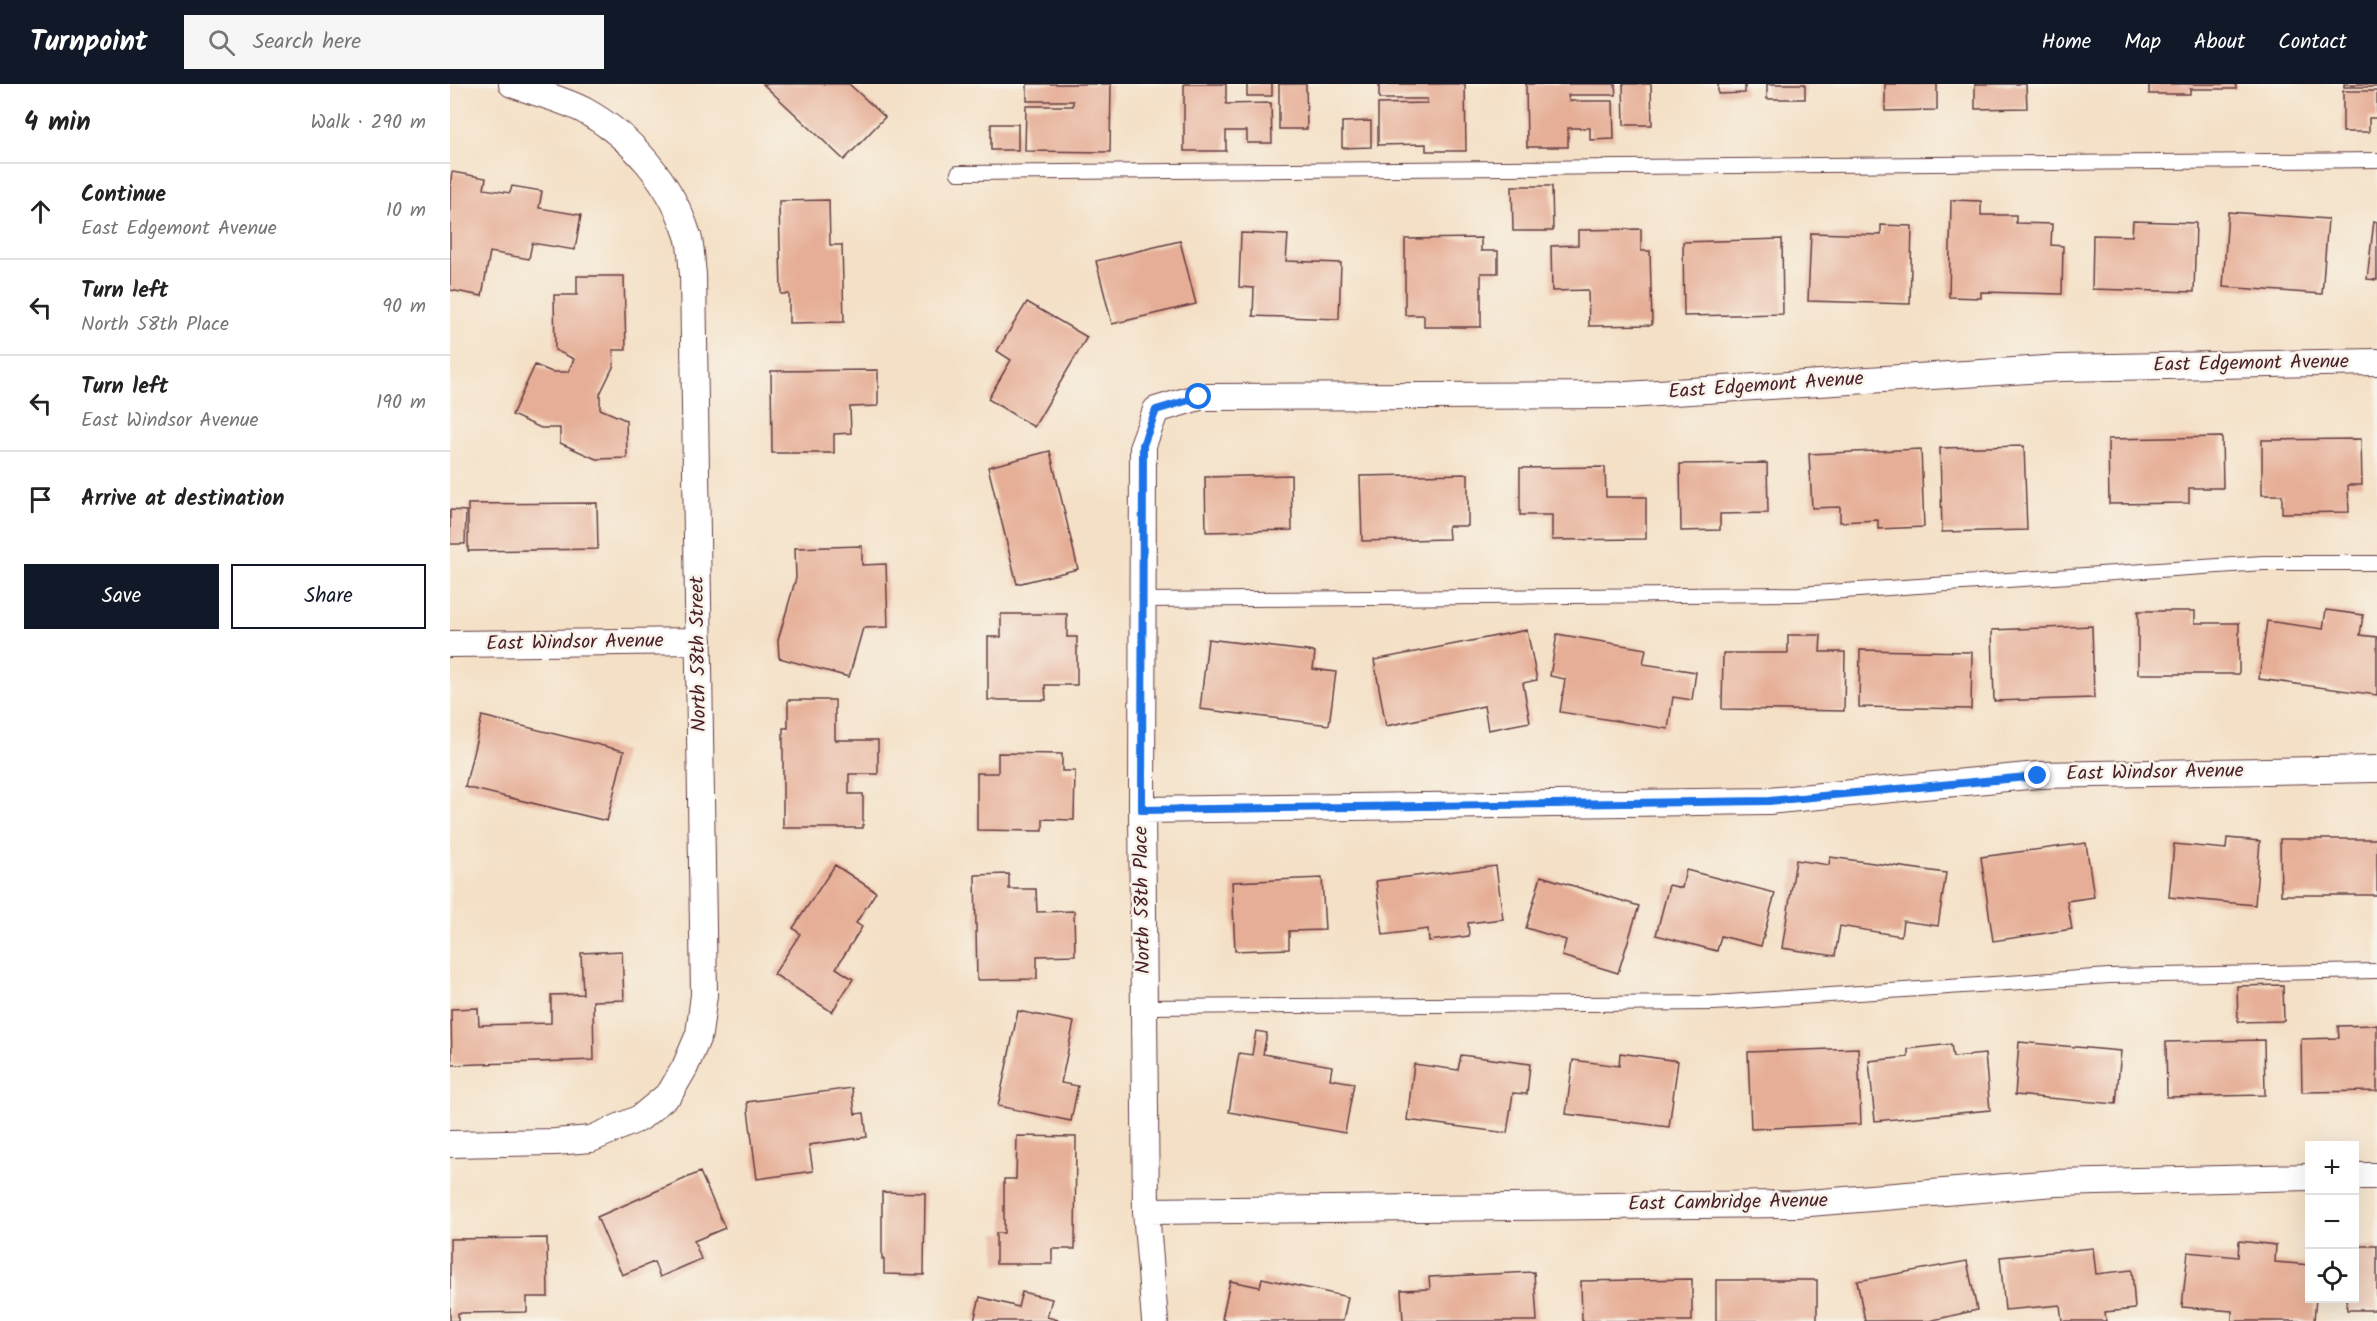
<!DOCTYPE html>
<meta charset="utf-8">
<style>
:root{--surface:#fff;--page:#f6f6f6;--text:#222;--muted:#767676;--line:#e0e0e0;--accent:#111827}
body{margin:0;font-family:Kalam,sans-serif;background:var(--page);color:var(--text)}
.controls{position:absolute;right:18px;bottom:18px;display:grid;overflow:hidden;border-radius:0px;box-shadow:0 6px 24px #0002}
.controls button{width:54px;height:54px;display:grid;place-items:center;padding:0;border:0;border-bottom:2px solid var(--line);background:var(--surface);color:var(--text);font:30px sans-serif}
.stop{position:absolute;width:18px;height:18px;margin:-14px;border:4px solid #1a73e8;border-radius:50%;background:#fff}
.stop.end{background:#1a73e8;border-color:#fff;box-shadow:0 2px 6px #0008}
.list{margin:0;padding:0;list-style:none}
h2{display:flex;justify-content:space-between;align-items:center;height:78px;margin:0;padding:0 24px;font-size:26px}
h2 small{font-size:20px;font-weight:400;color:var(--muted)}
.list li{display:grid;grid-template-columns:39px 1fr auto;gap:18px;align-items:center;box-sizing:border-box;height:96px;padding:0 24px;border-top:2px solid var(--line)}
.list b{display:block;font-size:22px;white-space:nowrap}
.list p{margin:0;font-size:20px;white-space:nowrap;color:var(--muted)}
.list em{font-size:20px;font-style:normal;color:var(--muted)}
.actions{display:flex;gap:12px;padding:18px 24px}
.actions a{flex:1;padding:14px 0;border:2px solid var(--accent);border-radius:0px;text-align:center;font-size:21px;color:var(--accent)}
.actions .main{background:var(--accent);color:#fff}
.icon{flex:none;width:33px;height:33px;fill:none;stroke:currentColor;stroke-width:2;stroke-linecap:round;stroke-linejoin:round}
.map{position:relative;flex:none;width:1927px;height:1237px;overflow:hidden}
header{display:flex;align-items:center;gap:36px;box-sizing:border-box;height:84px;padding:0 30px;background:var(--accent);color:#fff}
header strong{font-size:28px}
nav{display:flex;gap:33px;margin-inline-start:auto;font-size:21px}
.search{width:420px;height:54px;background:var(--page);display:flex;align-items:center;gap:15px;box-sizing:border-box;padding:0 21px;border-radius:0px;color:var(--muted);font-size:22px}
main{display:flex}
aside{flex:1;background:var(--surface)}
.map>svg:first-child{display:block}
.building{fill:#e6ae96}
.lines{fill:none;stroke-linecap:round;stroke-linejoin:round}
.lane-casing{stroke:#643c42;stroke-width:16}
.street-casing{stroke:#643c42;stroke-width:28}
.lane{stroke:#fff;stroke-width:14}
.street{stroke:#fff;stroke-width:26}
.route{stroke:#1a73e8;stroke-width:8}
.labels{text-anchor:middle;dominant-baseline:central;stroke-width:5;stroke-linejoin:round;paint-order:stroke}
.street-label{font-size:20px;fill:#4a1f2b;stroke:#f7f3e8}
</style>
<header>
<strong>Turnpoint</strong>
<div class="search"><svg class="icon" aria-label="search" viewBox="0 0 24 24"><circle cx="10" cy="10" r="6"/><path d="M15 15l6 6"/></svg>Search here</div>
<nav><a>Home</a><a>Map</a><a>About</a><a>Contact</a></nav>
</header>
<main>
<aside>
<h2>4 min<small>Walk · 290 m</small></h2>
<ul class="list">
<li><svg class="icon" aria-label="ahead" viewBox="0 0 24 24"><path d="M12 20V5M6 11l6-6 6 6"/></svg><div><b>Continue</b><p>East Edgemont Avenue</p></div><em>10 m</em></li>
<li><svg class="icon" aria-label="left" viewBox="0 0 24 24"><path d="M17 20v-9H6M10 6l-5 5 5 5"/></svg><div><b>Turn left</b><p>North 58th Place</p></div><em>90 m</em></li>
<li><svg class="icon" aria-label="left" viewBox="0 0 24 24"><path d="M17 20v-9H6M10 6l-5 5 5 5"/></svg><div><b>Turn left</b><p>East Windsor Avenue</p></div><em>190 m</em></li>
<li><svg class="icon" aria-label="arrive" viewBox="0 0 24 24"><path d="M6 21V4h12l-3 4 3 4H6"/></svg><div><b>Arrive at destination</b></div></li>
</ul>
<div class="actions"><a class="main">Save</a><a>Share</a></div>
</aside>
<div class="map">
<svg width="1927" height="1237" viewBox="0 0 1927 1237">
<rect width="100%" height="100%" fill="#f7f3e8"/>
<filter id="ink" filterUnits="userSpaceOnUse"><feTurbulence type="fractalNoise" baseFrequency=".0167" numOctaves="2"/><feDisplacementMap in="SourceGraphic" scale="12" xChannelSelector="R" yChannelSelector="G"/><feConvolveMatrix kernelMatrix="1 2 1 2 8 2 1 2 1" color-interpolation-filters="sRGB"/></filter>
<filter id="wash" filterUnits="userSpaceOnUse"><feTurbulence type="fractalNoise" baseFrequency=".008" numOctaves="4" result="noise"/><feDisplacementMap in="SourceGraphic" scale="24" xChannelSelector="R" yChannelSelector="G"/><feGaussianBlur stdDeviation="1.35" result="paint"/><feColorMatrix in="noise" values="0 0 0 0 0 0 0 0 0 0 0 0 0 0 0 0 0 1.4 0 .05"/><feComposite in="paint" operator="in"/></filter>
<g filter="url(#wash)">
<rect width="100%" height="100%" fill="#f4e0c6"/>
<g id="blocks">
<path class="building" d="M 313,0 L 399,0 L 435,33 L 394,76 Z
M 577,0 L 661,0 L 660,68 L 575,67 L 576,22 L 623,22 L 623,17 L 577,17 Z
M 734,0 L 776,0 L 776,20 L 821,19 L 822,59 L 797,59 L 797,47 L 776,47 L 776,67 L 734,67 Z
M 797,0 L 822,0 L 822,12 L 797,12 Z
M 829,0 L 856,0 L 857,45 L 829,45 Z
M 929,0 L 1015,0 L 1016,67 L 976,67 L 976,60 L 928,61 L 928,20 L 977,19 L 977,15 L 929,15 Z
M 1076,0 L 1165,0 L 1166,11 L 1118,11 L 1119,17 L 1163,17 L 1164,55 L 1140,56 L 1140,44 L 1118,44 L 1118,63 L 1077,63 Z
M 1173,0 L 1201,0 L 1202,41 L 1174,41 Z
M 1268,0 L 1295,0 L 1295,9 L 1268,10 Z
M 1317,0 L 1355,0 L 1355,15 L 1317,15 Z
M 1435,0 L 1487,0 L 1487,26 L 1435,27 Z
M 1525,0 L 1576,0 L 1577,24 L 1525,25 Z
M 1699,0 L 1786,0 L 1786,5 L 1740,5 L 1740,10 L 1699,10 Z
M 1894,0 L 1927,0 L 1927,3 L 1894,3 Z
M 1893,7 L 1927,7 L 1927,34 L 1919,34 L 1919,48 L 1893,48 Z
M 921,37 L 921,63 L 892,64 L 892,38 Z
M 541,40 L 568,40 L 568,66 L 541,66 Z
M 2,88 L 36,94 L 34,105 L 60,109 L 62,102 L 92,107 L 89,124 L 131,131 L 125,166 L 82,159 L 79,175 L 40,168 L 32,212 L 0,206 L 0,102 Z
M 1062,102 L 1102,102 L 1103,147 L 1063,147 Z
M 379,116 L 380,161 L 392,161 L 394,238 L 339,239 L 339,210 L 331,210 L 329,117 Z
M 1501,116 L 1531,117 L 1531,131 L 1566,131 L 1566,139 L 1602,140 L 1601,161 L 1613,162 L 1612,210 L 1531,208 L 1531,214 L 1499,213 Z
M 1778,128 L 1878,135 L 1872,210 L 1773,203 Z
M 1683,137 L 1746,139 L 1744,208 L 1642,205 L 1643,151 L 1682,152 Z
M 1924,137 L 1927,138 L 1927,196 L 1917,195 Z
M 1431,141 L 1462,142 L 1460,220 L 1358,217 L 1361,149 L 1431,151 Z
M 1191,145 L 1191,167 L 1200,167 L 1202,241 L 1139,242 L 1138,206 L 1102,207 L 1101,162 L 1128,161 L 1128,146 Z
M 791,149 L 838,151 L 836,177 L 891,179 L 889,235 L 803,232 L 804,204 L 789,203 Z
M 1031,154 L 1031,167 L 1048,167 L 1048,189 L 1031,189 L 1031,243 L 974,243 L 974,231 L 955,231 L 955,155 Z
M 1332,155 L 1333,230 L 1234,232 L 1233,158 Z
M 730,157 L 746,220 L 662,240 L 646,177 Z
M 127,192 L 174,192 L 176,266 L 163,266 L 164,281 L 150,310 L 150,325 L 176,336 L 177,374 L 146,375 L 110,359 L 110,344 L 91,344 L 62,331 L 85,281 L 102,288 L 118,288 L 124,275 L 105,266 L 104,211 L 127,211 Z
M 577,218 L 637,253 L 584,343 L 538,315 L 561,276 L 547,267 Z
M 428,286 L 428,322 L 400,323 L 401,349 L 384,350 L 384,369 L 322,369 L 321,287 Z
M 1772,353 L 1773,404 L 1739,404 L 1739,419 L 1659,420 L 1658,355 Z
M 1911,355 L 1912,401 L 1898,401 L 1899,428 L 1832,429 L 1832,411 L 1812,411 L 1812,356 Z
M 1574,362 L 1577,446 L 1492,448 L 1490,364 Z
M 1471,365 L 1474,443 L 1428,445 L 1428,436 L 1390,438 L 1390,423 L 1362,424 L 1359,370 Z
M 600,367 L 628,485 L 567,500 L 538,383 Z
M 1317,379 L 1318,429 L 1270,430 L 1270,446 L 1231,447 L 1230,380 Z
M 1155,383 L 1156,413 L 1196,413 L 1196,455 L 1102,456 L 1102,431 L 1070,431 L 1070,384 Z
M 1018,390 L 1018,442 L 998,442 L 999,455 L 912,457 L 910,392 Z
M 841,391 L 842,446 L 756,448 L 755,393 Z
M 147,419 L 148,465 L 18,467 L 18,420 Z
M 0,426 L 16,427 L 15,460 L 0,460 Z
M 412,462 L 412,481 L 436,480 L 438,543 L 413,544 L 399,593 L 329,574 L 328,556 L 346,494 L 345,464 Z
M 1876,526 L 1913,531 L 1910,551 L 1927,553 L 1927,611 L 1809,595 L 1817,537 L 1873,545 Z
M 1688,527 L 1745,527 L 1745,539 L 1789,539 L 1789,590 L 1688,590 Z
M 551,530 L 617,530 L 617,553 L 627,553 L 627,601 L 595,601 L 596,616 L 538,616 L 538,553 L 551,553 Z
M 1642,542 L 1644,614 L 1544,617 L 1542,546 Z
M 1077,546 L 1087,596 L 1073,599 L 1080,638 L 1038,646 L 1034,622 L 936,642 L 924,576 Z
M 1107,550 L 1196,565 L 1193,580 L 1246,588 L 1242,616 L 1223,613 L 1218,645 L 1110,628 L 1115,595 L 1100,592 Z
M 1338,551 L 1371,551 L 1370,568 L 1395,568 L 1394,627 L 1272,625 L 1273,569 L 1338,569 Z
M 758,555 L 865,568 L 863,585 L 886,588 L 879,641 L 750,625 Z
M 1410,566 L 1522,568 L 1521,625 L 1409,623 Z
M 338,616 L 385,616 L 385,656 L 428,656 L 428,690 L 399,690 L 399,710 L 413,710 L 413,744 L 333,744 L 333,644 L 338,644 Z
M 32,632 L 174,667 L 157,737 L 15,703 Z
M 548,669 L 612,670 L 612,687 L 625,687 L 624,736 L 593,735 L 593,747 L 527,746 L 527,689 L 548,689 Z
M 1777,754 L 1810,757 L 1805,821 L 1719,813 L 1724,760 L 1776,765 Z
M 1830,755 L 1927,755 L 1927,811 L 1831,811 Z
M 1636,759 L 1644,813 L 1617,817 L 1622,845 L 1543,857 L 1531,773 Z
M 1380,773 L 1496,789 L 1488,842 L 1453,837 L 1451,852 L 1390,842 L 1385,872 L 1332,864 L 1346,776 L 1379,781 Z
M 385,781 L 426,808 L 406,839 L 412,843 L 386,884 L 403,895 L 382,928 L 324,890 L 350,850 L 343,844 Z
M 1046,782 L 1053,835 L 1018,839 L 1019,852 L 979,857 L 978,845 L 933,851 L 926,797 Z
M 1236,786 L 1325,809 L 1311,862 L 1271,852 L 1267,867 L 1206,851 L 1219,801 L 1232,804 Z
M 559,790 L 559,805 L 586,805 L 587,828 L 624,827 L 625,871 L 587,872 L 587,895 L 527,896 L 525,791 Z
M 1091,792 L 1189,822 L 1168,889 L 1112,872 L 1116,856 L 1076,844 Z
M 872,794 L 875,846 L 839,847 L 839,865 L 785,867 L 782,798 Z
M 172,867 L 174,916 L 143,917 L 144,976 L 2,981 L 1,925 L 28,924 L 29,941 L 101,939 L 101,911 L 133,910 L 131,869 Z
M 1833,901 L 1834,937 L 1788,938 L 1787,902 Z
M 568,927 L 624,938 L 611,999 L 628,1002 L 621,1037 L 548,1022 Z
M 1927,941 L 1927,1007 L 1852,1008 L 1851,955 L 1889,954 L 1888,942 Z
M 806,947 L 817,949 L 813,970 L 882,982 L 880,995 L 904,999 L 895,1049 L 779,1028 L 789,969 L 802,971 Z
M 1814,956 L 1815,1011 L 1717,1013 L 1716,958 Z
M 1569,958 L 1671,967 L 1666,1020 L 1565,1011 Z
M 1501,960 L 1503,973 L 1535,970 L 1540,1026 L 1425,1037 L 1419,977 L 1458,973 L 1458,965 Z
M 1408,964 L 1411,1040 L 1301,1045 L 1298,968 Z
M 1170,969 L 1228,977 L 1219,1043 L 1116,1030 L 1123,976 L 1169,982 Z
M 1011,971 L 1080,980 L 1077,1010 L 1063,1009 L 1057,1049 L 957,1036 L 964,980 L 1008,986 Z
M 402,1004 L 405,1030 L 414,1029 L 417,1053 L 359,1061 L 363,1087 L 307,1095 L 297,1018 Z
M 567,1052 L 626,1053 L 625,1165 L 602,1165 L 602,1180 L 546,1180 L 546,1149 L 554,1149 L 554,1095 L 566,1095 Z
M 250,1088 L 275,1144 L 244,1157 L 251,1175 L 210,1193 L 204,1178 L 172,1191 L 147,1133 Z
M 432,1108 L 475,1109 L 474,1191 L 434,1190 L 434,1175 L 432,1175 Z
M 97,1154 L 98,1213 L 77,1213 L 77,1228 L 8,1229 L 8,1237 L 0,1237 L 0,1155 Z
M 1789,1157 L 1826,1161 L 1825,1178 L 1860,1181 L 1860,1214 L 1866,1214 L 1864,1237 L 1782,1237 L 1782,1227 L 1732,1223 L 1738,1168 L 1788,1173 Z
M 1904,1162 L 1927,1162 L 1927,1226 L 1897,1226 L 1896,1214 L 1904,1214 Z
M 1643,1164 L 1646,1190 L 1682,1186 L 1685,1225 L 1655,1228 L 1656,1237 L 1612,1237 L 1610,1221 L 1555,1226 L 1550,1173 Z
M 1517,1177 L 1527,1226 L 1479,1237 L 1415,1237 L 1407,1197 Z
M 1084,1188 L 1087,1237 L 953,1237 L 951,1206 L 980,1205 L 979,1193 Z
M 812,1194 L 898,1213 L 893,1237 L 782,1237 L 772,1235 L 780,1197 L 810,1203 Z
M 1242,1195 L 1242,1237 L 1132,1237 L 1131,1197 Z
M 1266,1196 L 1367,1196 L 1367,1237 L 1266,1237 Z
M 572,1208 L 602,1215 L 597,1233 L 612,1237 L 524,1237 L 530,1213 L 568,1223 Z"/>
</g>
</g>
<g filter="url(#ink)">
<use href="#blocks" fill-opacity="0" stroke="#643c42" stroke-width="1.5"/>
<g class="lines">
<g class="lane-casing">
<path id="lane" d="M 508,89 L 1927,76
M 693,516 L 1349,510 L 1813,479 L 1927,479
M 694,923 L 1264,919 L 1659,892 L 1927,887"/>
</g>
<g class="street-casing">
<path id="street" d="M 0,560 L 249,557
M 692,726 L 1319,717 L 1588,691 L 1927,685
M 0,1060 L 105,1058 L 141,1055 L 190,1034 L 220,1009 L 235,983 L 249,950 L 254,911 L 243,190 C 241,177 242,161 237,149 C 220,98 182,53 135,27 C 113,15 85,9 62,0
M 1904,1092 L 1927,1092
M 696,1127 L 1347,1120 L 1605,1099 L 1860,1093
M 705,1237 L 696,1127 L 692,726 L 693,361 L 706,326 L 749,313 L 1176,311 L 1610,284 L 1927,278"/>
</g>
<use href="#lane" class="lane"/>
<use href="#street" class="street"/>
</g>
</g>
<g class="lines" filter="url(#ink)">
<path class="route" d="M 749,313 L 706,326 L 693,361 L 692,726 L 1319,717 L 1588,692"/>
</g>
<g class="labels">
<g class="street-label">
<text transform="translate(1801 280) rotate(-1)">East Edgemont Avenue</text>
<text transform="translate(1316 302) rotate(-4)">East Edgemont Avenue</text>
<text transform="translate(125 559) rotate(-1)">East Windsor Avenue</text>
<text transform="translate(249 570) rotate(-91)">North 58th Street</text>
<text transform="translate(1705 689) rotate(-1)">East Windsor Avenue</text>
<text transform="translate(693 816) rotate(-91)">North 58th Place</text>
<text transform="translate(1278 1119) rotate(-1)">East Cambridge Avenue</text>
</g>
</g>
</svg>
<div class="controls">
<button>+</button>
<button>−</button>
<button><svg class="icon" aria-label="locate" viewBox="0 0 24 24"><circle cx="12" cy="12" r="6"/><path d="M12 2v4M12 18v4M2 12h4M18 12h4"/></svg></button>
</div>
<div class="stop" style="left:749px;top:313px"></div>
<div class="stop end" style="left:1588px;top:692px"></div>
</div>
</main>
